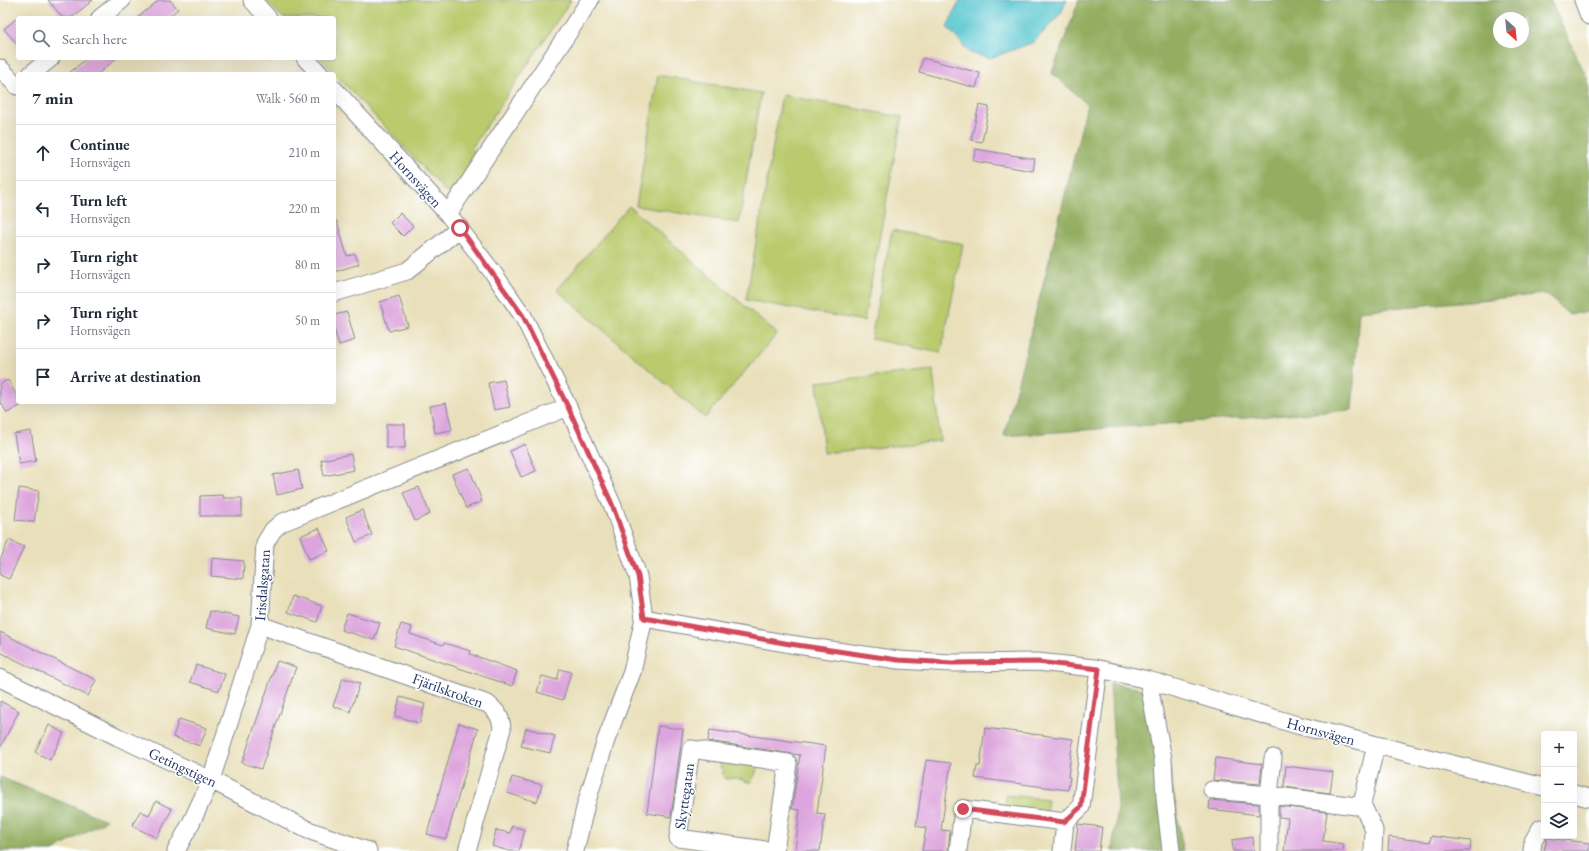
<!DOCTYPE html>
<meta charset="utf-8">
<style>
:root{--surface:#fff;--page:#f6f6f7;--text:#1f2937;--muted:#747a83;--line:#e0e1e3}
body{margin:0;font-family:"EB Garamond",serif;background:var(--page);color:var(--text)}
.controls{position:absolute;right:12px;bottom:12px;display:grid;overflow:hidden;border-radius:4px;box-shadow:0 4px 16px #0002}
.controls button{width:36px;height:36px;display:grid;place-items:center;padding:0;border:0;border-bottom:1px solid var(--line);background:var(--surface);color:var(--text);font:20px sans-serif}
.compass{position:absolute;left:1493px;top:12px;width:36px;height:36px;border-radius:50%;background:var(--surface);box-shadow:0 4px 16px #0002;rotate:153deg}
.stop{position:absolute;width:12px;height:12px;margin:-9px;border:3px solid #d1495b;border-radius:50%;background:#fff}
.stop.end{background:#d1495b;border-color:#fff;box-shadow:0 1px 4px #0008}
.list{margin:0;padding:0;list-style:none}
h2{display:flex;justify-content:space-between;align-items:center;height:52px;margin:0;padding:0 16px;font-size:17px}
h2 small{font-size:13px;font-weight:400;color:var(--muted)}
.list li{display:grid;grid-template-columns:26px 1fr auto;gap:12px;align-items:center;box-sizing:border-box;height:56px;padding:0 16px;border-top:1px solid var(--line)}
.list b{display:block;font-size:15px;white-space:nowrap}
.list p{margin:0;font-size:13px;white-space:nowrap;color:var(--muted)}
.list em{font-size:13px;font-style:normal;color:var(--muted)}
.icon{flex:none;width:22px;height:22px;fill:none;stroke:currentColor;stroke-width:2;stroke-linecap:round;stroke-linejoin:round}
.map{position:relative;flex:none;width:1589px;height:851px;overflow:hidden}
.search{position:absolute;background:var(--surface);box-shadow:0 4px 16px #0002;left:16px;top:16px;width:320px;height:44px;display:flex;align-items:center;gap:10px;box-sizing:border-box;padding:0 14px;border-radius:4px;color:var(--muted);font-size:15px}
.panel{position:absolute;background:var(--surface);box-shadow:0 4px 16px #0002;left:16px;top:72px;width:320px;height:332px;border-radius:4px}
.map>svg:first-child{display:block}
.green{fill:#baca6d;stroke:#6a7c66}
.forest{fill:#93ae60;stroke:#576e5f;fill-rule:evenodd}
.water{fill:#5bc8d0;stroke:#3b7c97}
.building{fill:#dda5dd}
.lines{fill:none;stroke-linecap:round;stroke-linejoin:round}
.minor-casing{stroke:#82888c;stroke-width:19}
.minor{stroke:#fff;stroke-width:17}
.route{stroke:#d1495b;stroke-width:5}
.labels{text-anchor:middle;dominant-baseline:central;stroke-width:3;stroke-linejoin:round;paint-order:stroke}
.street-label{font-size:15px;fill:#1b2f5e;stroke:#fff}
</style>
<div class="map">
<svg width="1589" height="851" viewBox="0 0 1589 851">
<rect width="100%" height="100%" fill="#fff"/>
<filter id="ink" filterUnits="userSpaceOnUse"><feTurbulence type="fractalNoise" baseFrequency=".025" numOctaves="2"/><feDisplacementMap in="SourceGraphic" scale="8" xChannelSelector="R" yChannelSelector="G"/><feConvolveMatrix kernelMatrix="1 2 1 2 8 2 1 2 1" color-interpolation-filters="sRGB"/></filter>
<filter id="wash" filterUnits="userSpaceOnUse"><feTurbulence type="fractalNoise" baseFrequency=".012" numOctaves="4" result="noise"/><feDisplacementMap in="SourceGraphic" scale="16" xChannelSelector="R" yChannelSelector="G"/><feGaussianBlur stdDeviation="0.9" result="paint"/><feColorMatrix in="noise" values="0 0 0 0 0 0 0 0 0 0 0 0 0 0 0 0 0 1.4 0 .05"/><feComposite in="paint" operator="in"/></filter>
<g filter="url(#wash)">
<rect width="100%" height="100%" fill="#e9e0bb"/>
<path class="green" d="M 265,0 L 571,0 L 471,149 L 479,155 L 449,195 L 320,58 L 334,58 L 334,18 L 283,18 Z
M 658,75 L 761,93 L 739,223 L 636,206 Z
M 782,95 L 902,117 L 864,321 L 746,300 Z
M 629,206 L 777,334 L 705,418 L 557,290 Z
M 892,230 L 963,244 L 941,353 L 871,339 Z
M 933,370 L 940,441 L 824,453 L 817,382 Z
M 726,760 L 753,764 L 758,768 L 751,783 L 736,778 L 725,779 L 719,763 Z
M 1006,795 L 1048,799 L 1046,814 L 1005,809 Z"/>
<path class="forest" d="M 1079,0 L 1550,0 L 1589,82 L 1589,312 L 1568,314 L 1546,294 L 1359,311 L 1352,410 L 1004,436 L 1049,261 L 1087,104 L 1052,73 ZM 1499,18 L 1523,18 L 1523,42 L 1499,42 Z
M 1110,683 L 1157,692 L 1183,851 L 1112,851 L 1118,808 Z
M 0,777 L 106,820 L 53,851 L 0,851 Z"/>
<path class="water" d="M 960,0 L 1067,0 L 1061,13 L 1034,42 L 991,58 L 970,53 L 947,27 Z"/>
<g id="blocks">
<path class="building" d="M 48,0 L 93,0 L 71,18 L 63,18 Z
M 159,0 L 170,0 L 178,9 L 167,18 L 137,18 Z
M 18,17 L 18,45 L 4,29 Z
M 87,58 L 117,58 L 98,74 L 68,74 Z
M 923,58 L 980,73 L 976,88 L 919,72 Z
M 979,105 L 989,107 L 982,142 L 971,140 Z
M 976,149 L 1035,159 L 1033,171 L 973,161 Z
M 400,213 L 413,226 L 403,236 L 390,223 Z
M 334,221 L 337,221 L 347,256 L 355,254 L 359,264 L 334,272 Z
M 399,296 L 408,326 L 389,331 L 380,302 Z
M 347,312 L 355,340 L 339,345 L 334,329 L 334,315 Z
M 8,380 L 18,398 L 18,402 L 20,402 L 22,405 L 7,413 L 0,401 L 0,384 Z
M 504,380 L 510,407 L 494,410 L 488,383 Z
M 446,403 L 452,430 L 435,433 L 430,406 Z
M 386,424 L 405,424 L 405,448 L 386,448 Z
M 31,431 L 36,461 L 19,464 L 14,434 Z
M 525,444 L 536,471 L 521,477 L 510,451 Z
M 351,454 L 354,470 L 324,476 L 321,460 Z
M 469,468 L 482,501 L 466,508 L 452,474 Z
M 298,470 L 302,489 L 277,495 L 273,475 Z
M 419,487 L 430,514 L 415,521 L 403,493 Z
M 19,488 L 39,491 L 34,522 L 15,520 Z
M 223,495 L 224,498 L 242,498 L 242,516 L 200,516 L 200,496 Z
M 362,510 L 372,535 L 356,542 L 346,517 Z
M 319,528 L 329,551 L 309,559 L 300,536 Z
M 9,540 L 24,547 L 9,579 L 0,575 L 0,560 Z
M 212,558 L 244,561 L 243,579 L 211,576 Z
M 293,596 L 322,606 L 317,622 L 288,612 Z
M 210,611 L 239,617 L 235,634 L 206,628 Z
M 347,613 L 380,623 L 374,640 L 341,630 Z
M 401,624 L 412,627 L 410,634 L 443,645 L 444,643 L 471,651 L 470,654 L 517,671 L 512,686 L 394,646 Z
M 0,632 L 96,680 L 88,696 L 0,652 Z
M 277,661 L 296,667 L 261,769 L 242,763 Z
M 196,665 L 225,674 L 219,691 L 190,682 Z
M 560,669 L 571,672 L 563,700 L 537,692 L 542,676 L 557,680 Z
M 343,678 L 360,683 L 350,712 L 333,706 Z
M 400,697 L 425,704 L 420,723 L 395,716 Z
M 0,701 L 19,711 L 0,748 Z
M 179,719 L 207,728 L 200,746 L 173,737 Z
M 459,723 L 478,729 L 446,839 L 427,834 Z
M 49,725 L 64,733 L 50,760 L 35,752 Z
M 658,726 L 683,729 L 671,817 L 647,813 Z
M 526,728 L 555,736 L 550,753 L 521,746 Z
M 985,728 L 1073,739 L 1068,777 L 1070,777 L 1068,790 L 975,778 L 977,766 L 980,766 Z
M 710,730 L 826,746 L 817,813 L 825,814 L 820,851 L 795,851 L 800,810 L 792,809 L 800,755 L 708,741 Z
M 1216,758 L 1262,764 L 1260,784 L 1213,780 Z
M 926,760 L 951,763 L 941,830 L 950,831 L 948,851 L 922,851 L 926,828 L 916,826 Z
M 1286,766 L 1333,772 L 1330,793 L 1284,787 Z
M 512,777 L 542,785 L 537,802 L 507,793 Z
M 1210,800 L 1259,804 L 1259,815 L 1209,809 Z
M 156,801 L 172,809 L 157,838 L 132,826 L 140,811 L 149,815 Z
M 1279,806 L 1327,812 L 1323,841 L 1344,844 L 1343,851 L 1284,851 L 1288,818 L 1279,817 Z
M 1078,824 L 1102,827 L 1099,851 L 1075,851 Z
M 512,826 L 525,830 L 519,851 L 509,851 L 492,846 L 496,830 L 510,833 Z
M 1431,836 L 1471,841 L 1470,851 L 1388,851 L 1389,837 L 1430,842 Z
M 1253,837 L 1254,851 L 1233,851 L 1232,840 Z
M 1547,838 L 1589,843 L 1589,851 L 1544,851 Z"/>
</g>
</g>
<g filter="url(#ink)">
<use href="#blocks" fill-opacity="0" stroke="#82888c" stroke-width="1"/>
<g class="lines">
<g class="minor-casing">
<path id="minor" d="M 252,0 L 268,18
M 1583,0 L 1589,16
M 100,18 L 122,0
M 305,58 L 320,74
M 0,68 L 17,86 L 18,85
M 31,74 L 51,58
M 334,89 L 448,214 L 494,274 L 523,316 L 568,407 L 612,504 L 638,576 L 644,618 L 790,644 L 898,660 L 952,663 L 1037,662 L 1095,668 L 1148,680 L 1297,725 L 1544,787
M 448,214 L 590,0
M 334,293 L 407,271 L 460,228
M 260,625 L 488,704 C 497,712 501,716 502,729 L 467,851
M 0,678 L 118,737 L 211,780 L 308,830 L 368,851
M 1148,680 L 1163,759 L 1165,798 L 1171,851
M 1212,790 L 1269,795 L 1356,806 L 1362,804 L 1376,745
M 1574,794 L 1589,798
M 1362,804 L 1374,830 L 1373,851
M 176,851 L 191,823 L 211,780 L 260,625 L 265,543 L 273,530 L 281,523 L 568,407
M 575,851 L 586,804 L 606,740 L 632,672 L 644,618
M 773,851 L 678,838 L 691,749 L 788,763 L 775,851
M 958,851 L 963,809 L 1065,822
M 1062,851 L 1065,822 L 1081,807 L 1099,669
M 1269,851 L 1269,795 L 1273,758
M 1532,851 L 1533,841 L 1541,828"/>
</g>
<use href="#minor" class="minor"/>
</g>
</g>
<g class="lines" filter="url(#ink)">
<path class="route" d="M 460,228 L 523,316 L 568,407 L 612,504 L 638,576 L 644,618 L 790,644 L 898,660 L 952,663 L 1037,662 L 1099,669 L 1081,807 L 1064,822 L 963,809"/>
</g>
<g class="labels">
<g class="street-label">
<text transform="translate(416 179) rotate(48)">Hornsvägen</text>
<text transform="translate(262 585) rotate(-86)">Irisdalsgatan</text>
<text transform="translate(448 690) rotate(20)">Fjärilskroken</text>
<text transform="translate(1321 731) rotate(15)">Hornsvägen</text>
<text transform="translate(183 767) rotate(25)">Getingstigen</text>
<text transform="translate(684 796) rotate(-82)">Skyttegatan</text>
</g>
</g>
</svg>
<div class="controls">
<button>+</button>
<button>−</button>
<button><svg class="icon" aria-label="layers" viewBox="0 0 24 24"><path d="M12 4l9 5-9 5-9-5zM3 14l9 5 9-5"/></svg></button>
</div>
<svg class="compass" viewBox="-18 -18 36 36"><path d="M0-13l5 13h-10z" fill="#e53935"/><path d="M0 13l5-13h-10z" fill="#747a83"/></svg>
<div class="stop" style="left:460px;top:228px"></div>
<div class="stop end" style="left:963px;top:809px"></div>
<div class="search"><svg class="icon" aria-label="search" viewBox="0 0 24 24"><circle cx="10" cy="10" r="6"/><path d="M15 15l6 6"/></svg>Search here</div>
<section class="panel">
<h2>7 min<small>Walk · 560 m</small></h2>
<ul class="list">
<li><svg class="icon" aria-label="ahead" viewBox="0 0 24 24"><path d="M12 20V5M6 11l6-6 6 6"/></svg><div><b>Continue</b><p>Hornsvägen</p></div><em>210 m</em></li>
<li><svg class="icon" aria-label="left" viewBox="0 0 24 24"><path d="M17 20v-9H6M10 6l-5 5 5 5"/></svg><div><b>Turn left</b><p>Hornsvägen</p></div><em>220 m</em></li>
<li><svg class="icon" aria-label="right" viewBox="0 0 24 24"><path d="M7 20v-9h11M14 6l5 5-5 5"/></svg><div><b>Turn right</b><p>Hornsvägen</p></div><em>80 m</em></li>
<li><svg class="icon" aria-label="right" viewBox="0 0 24 24"><path d="M7 20v-9h11M14 6l5 5-5 5"/></svg><div><b>Turn right</b><p>Hornsvägen</p></div><em>50 m</em></li>
<li><svg class="icon" aria-label="arrive" viewBox="0 0 24 24"><path d="M6 21V4h12l-3 4 3 4H6"/></svg><div><b>Arrive at destination</b></div></li>
</ul>
</section>
</div>
